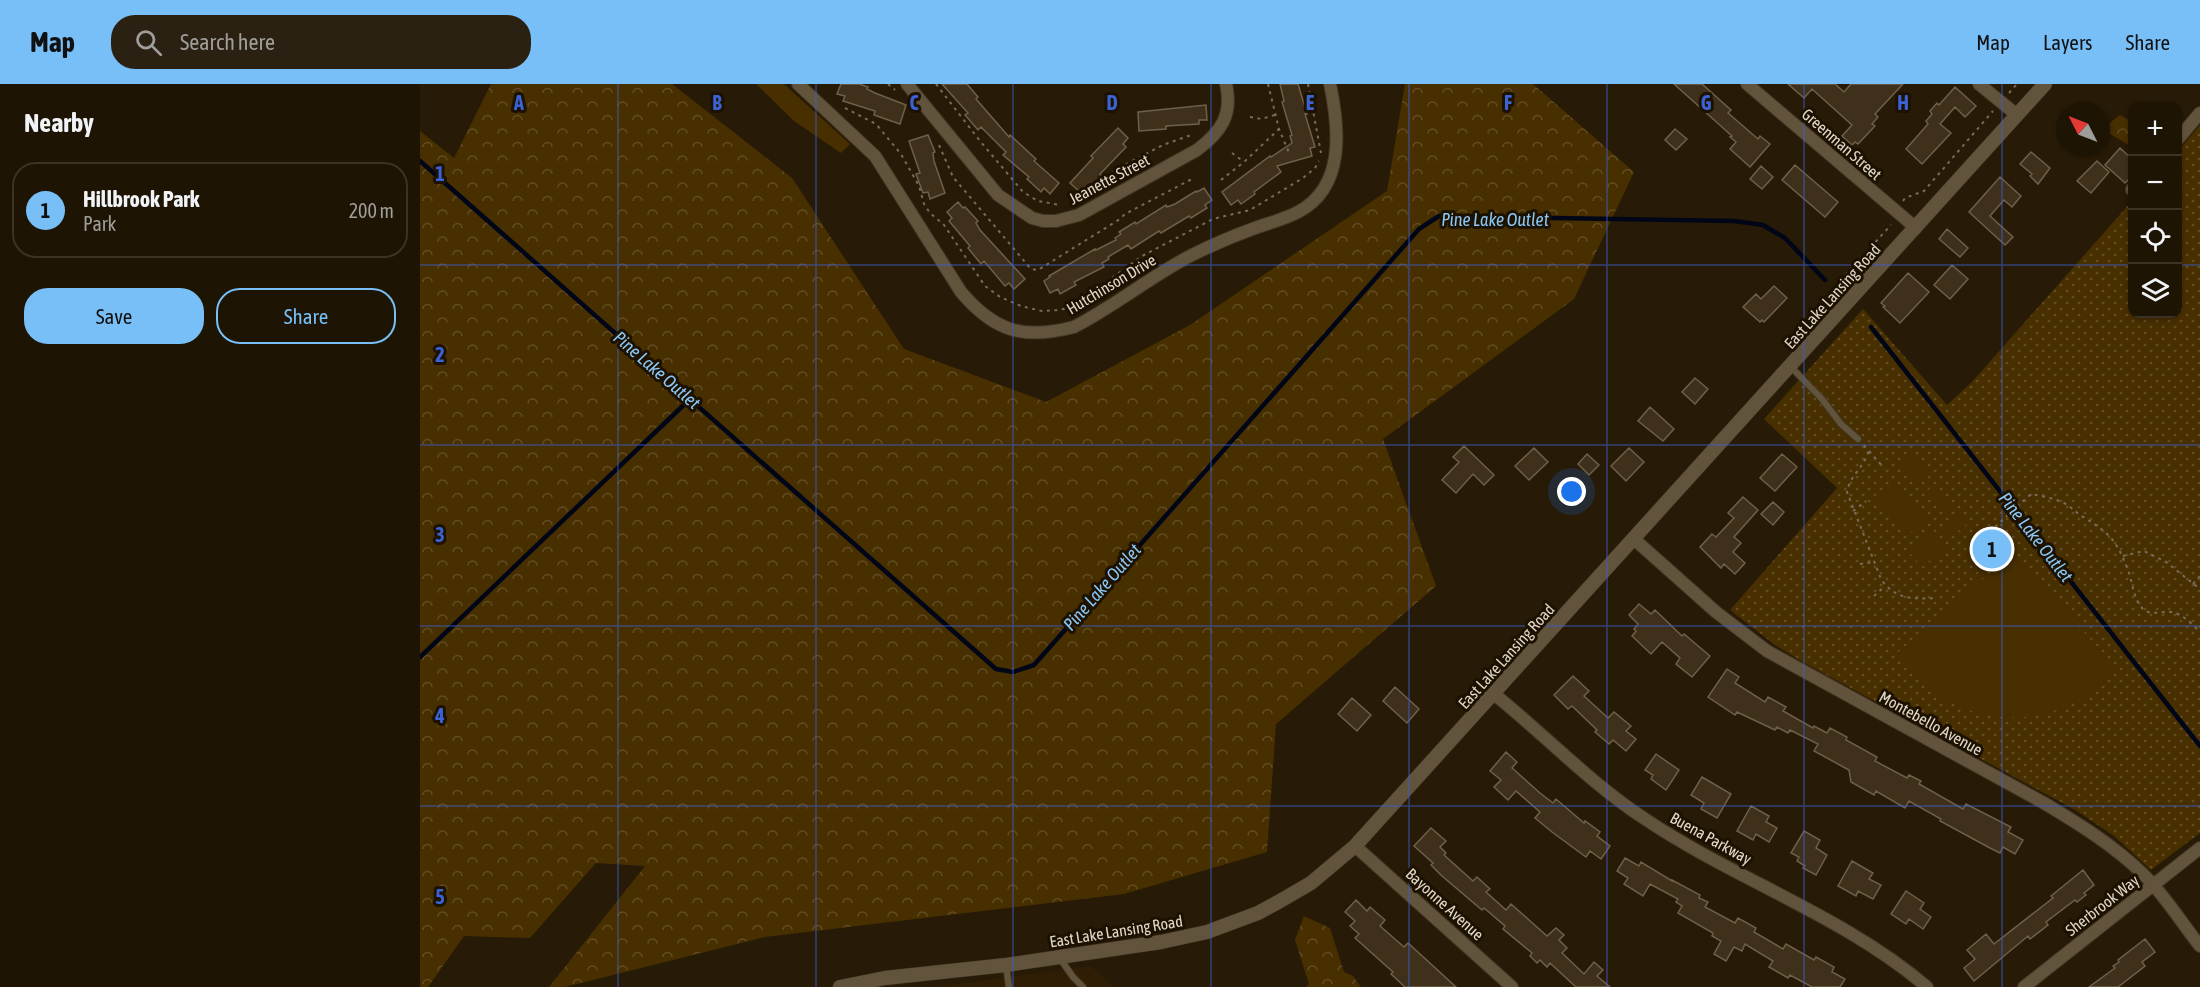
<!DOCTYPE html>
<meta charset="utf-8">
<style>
:root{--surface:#1d1404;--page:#2a2113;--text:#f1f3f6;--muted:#a09e9a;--line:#3b3326;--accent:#78bff7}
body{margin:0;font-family:"Asap Condensed",sans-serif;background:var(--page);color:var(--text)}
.controls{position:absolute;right:18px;top:18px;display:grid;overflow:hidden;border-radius:12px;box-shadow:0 2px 4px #0004}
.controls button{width:54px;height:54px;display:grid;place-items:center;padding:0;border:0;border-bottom:2px solid var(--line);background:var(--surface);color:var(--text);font:30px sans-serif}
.compass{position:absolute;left:1636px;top:18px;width:54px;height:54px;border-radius:50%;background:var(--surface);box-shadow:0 2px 4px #0004;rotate:312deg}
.you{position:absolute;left:1152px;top:408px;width:21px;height:21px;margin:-15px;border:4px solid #fff;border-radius:50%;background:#1a73e8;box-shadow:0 0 0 9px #1a73e833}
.badge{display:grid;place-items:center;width:39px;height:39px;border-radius:50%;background:var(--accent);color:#111;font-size:20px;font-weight:700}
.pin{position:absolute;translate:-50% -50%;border:3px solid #fff;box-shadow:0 2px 6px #0006}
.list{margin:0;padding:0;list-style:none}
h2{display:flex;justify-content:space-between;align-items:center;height:78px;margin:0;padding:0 24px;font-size:26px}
h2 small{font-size:20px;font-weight:400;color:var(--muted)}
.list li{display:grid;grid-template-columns:39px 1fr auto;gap:18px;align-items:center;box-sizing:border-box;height:96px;margin:0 12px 12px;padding:0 12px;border:2px solid var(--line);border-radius:24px}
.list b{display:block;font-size:22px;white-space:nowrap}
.list p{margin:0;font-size:20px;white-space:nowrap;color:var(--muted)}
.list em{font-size:20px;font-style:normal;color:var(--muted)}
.actions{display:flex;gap:12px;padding:18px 24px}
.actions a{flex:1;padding:14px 0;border:2px solid var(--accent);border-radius:24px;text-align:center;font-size:21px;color:var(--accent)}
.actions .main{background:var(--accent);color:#111}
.icon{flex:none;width:33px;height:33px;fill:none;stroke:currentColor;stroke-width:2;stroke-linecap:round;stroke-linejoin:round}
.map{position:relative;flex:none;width:1780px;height:903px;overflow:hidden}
header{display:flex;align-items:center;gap:36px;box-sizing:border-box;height:84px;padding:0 30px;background:var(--accent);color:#111}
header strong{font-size:28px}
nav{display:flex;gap:33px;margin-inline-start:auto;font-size:21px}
.search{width:420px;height:54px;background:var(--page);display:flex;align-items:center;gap:15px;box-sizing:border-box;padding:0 21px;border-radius:24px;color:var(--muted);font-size:22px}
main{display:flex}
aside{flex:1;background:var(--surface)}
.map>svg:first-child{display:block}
.built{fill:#2f1e03}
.forest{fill:url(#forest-crowns)}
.park{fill:url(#park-dots)}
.garden{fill:#482f00}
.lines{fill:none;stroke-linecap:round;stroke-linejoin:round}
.stream{stroke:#000617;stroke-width:4.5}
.building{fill:#3e301b;stroke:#6f6049;stroke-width:1.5}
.service-casing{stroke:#413522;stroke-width:8}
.minor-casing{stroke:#413522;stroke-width:14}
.tertiary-casing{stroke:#413522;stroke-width:15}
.path{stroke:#776c5b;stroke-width:2;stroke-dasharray:3 4.5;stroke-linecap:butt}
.service{stroke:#62533c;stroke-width:6}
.minor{stroke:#62533c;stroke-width:12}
.tertiary{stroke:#62533c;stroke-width:14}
.grid{fill:none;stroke:#3a63d6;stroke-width:1.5;stroke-opacity:0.55}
.labels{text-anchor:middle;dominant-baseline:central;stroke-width:6;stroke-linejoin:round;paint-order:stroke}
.street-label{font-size:16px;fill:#e1d8cc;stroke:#1d1100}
.water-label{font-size:18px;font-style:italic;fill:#8ac8f9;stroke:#1d1100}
.grid-label{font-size:20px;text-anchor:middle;font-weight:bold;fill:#3a63d6;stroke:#1d1100;stroke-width:6;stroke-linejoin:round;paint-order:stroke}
</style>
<header>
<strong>Map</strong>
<div class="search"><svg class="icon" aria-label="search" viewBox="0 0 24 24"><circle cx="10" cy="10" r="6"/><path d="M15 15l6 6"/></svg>Search here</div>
<nav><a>Map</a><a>Layers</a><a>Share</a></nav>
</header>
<main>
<aside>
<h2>Nearby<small></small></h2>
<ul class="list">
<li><span class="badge">1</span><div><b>Hillbrook Park</b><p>Park</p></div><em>200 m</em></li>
</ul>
<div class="actions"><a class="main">Save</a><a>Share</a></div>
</aside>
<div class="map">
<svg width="1780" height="903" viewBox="0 0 1780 903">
<defs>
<pattern id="forest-crowns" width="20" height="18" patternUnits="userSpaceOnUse" patternTransform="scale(1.5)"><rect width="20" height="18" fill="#482f00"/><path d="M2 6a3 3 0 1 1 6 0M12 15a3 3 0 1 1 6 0" fill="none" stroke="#624c24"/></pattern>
<pattern id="park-dots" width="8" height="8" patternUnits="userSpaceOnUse" patternTransform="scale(1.5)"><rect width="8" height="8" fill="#482f00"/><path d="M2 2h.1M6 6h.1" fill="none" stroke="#624c24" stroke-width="1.8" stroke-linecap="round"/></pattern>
</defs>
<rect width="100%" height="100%" fill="#271a06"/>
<path class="built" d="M 671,882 L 694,903 L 515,903 Z"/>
<path class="forest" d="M 71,0 L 252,0 L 372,94 L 484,265 L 626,318 L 770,241 L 967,107 L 985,0 L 1113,0 L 1214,88 L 1154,215 L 963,355 L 1016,502 L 856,640 L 847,768 L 704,810 L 345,853 L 145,903 L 129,903 L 225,782 L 176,779 L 110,854 L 44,852 L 8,903 L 0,903 L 0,47 L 34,74 Z
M 1700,31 L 1712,38 L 1712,63 L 1682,45 Z
M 884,832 L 910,844 L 924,888 L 933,892 L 941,903 L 886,903 L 889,900 L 875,856 Z"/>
<path class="park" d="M 1780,41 L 1780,749 L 1731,786 L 1694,752 L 1657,727 L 1381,577 L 1355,561 L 1310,526 L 1417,404 L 1344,335 L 1443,225 L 1527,321 L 1552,298 L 1712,117 L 1712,230 L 1758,230 L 1758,67 Z"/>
<path class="garden" d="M 336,0 L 364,0 L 430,60 L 421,69 L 374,37 Z
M 1490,370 L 1509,392 L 1499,401 L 1480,379 Z
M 1473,397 L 1506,435 L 1488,450 L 1455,412 Z
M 1515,400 L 1534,423 L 1525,431 L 1505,409 Z
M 1541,428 L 1550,437 L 1528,456 L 1520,446 Z
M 1513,446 L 1527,462 L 1502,483 L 1488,467 Z
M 1586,475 L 1600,477 L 1698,586 C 1630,656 1533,647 1476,570 Z"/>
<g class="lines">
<path class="stream" d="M 0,77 L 576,585 L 593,588 L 614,581 L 999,145 L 1019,132 L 1314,137 L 1343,141 L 1365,154 L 1405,196
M 1451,243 L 1780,662
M 0,573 L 270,315"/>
</g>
<path class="building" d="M 421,0 L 439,0 L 448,3 L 447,5 L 455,9 L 486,21 L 480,40 L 454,31 L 455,27 L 423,17 L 425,12 L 417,10 Z
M 522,0 L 547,0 L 558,13 L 556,15 L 589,53 L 590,51 L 616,75 L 614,77 L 639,99 L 630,110 L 624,104 L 621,108 L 607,95 L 609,93 L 583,71 L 586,68 L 561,43 L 558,46 L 545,31 L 548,29 Z
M 860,0 L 878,0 L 887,30 L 885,30 L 895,63 L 890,64 L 892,72 L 857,82 L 861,88 L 834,108 L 835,110 L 821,120 L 818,116 L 811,121 L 802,108 L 850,72 L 851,73 L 872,59 L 870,52 L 872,51 L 862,18 L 864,17 Z
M 1254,0 L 1282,0 L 1311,26 L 1308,29 L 1338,55 L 1340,52 L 1350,60 L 1330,83 L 1310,65 L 1316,58 L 1310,53 L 1312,52 Z
M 1368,0 L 1415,0 L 1424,8 L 1431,0 L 1483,0 L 1455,30 L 1458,33 L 1452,40 L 1455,42 L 1438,60 L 1435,58 L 1432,61 L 1422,52 L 1432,41 L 1392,5 L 1384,14 Z
M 1535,3 L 1556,22 L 1545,33 L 1535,23 L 1520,40 L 1531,49 L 1502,80 L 1486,65 L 1508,40 L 1506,37 L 1512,30 L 1510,27 L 1517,19 L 1519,21 Z
M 786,21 L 787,36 L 779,36 L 779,40 L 746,42 L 746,45 L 719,47 L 718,28 Z
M 698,44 L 708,54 L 703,60 L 706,63 L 680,90 L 682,92 L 669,106 L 666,102 L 660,108 L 650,99 L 673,74 L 671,72 Z
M 1255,45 L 1267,55 L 1256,66 L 1245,56 Z
M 508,51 L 515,68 L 513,69 L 514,77 L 525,109 L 510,115 L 508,108 L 503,109 L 496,90 L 500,89 L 489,57 Z
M 1700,64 L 1713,76 L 1713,91 L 1705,99 L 1685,81 Z
M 1611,68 L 1630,84 L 1618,100 L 1610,92 L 1612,90 L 1600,80 Z
M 1677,77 L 1689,88 L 1671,109 L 1657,97 Z
M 1375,81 L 1418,118 L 1405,133 L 1362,96 Z
M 1341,82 L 1353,93 L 1342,105 L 1330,95 Z
M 1580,93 L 1601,112 L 1592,123 L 1584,116 L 1570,132 L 1593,153 L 1585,161 L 1549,128 Z
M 784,104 L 792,116 L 785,121 L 787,124 L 771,134 L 769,132 L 741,149 L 739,147 L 711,165 L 708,161 L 688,173 L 689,175 L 682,179 L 684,183 L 654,198 L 656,201 L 640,210 L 638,205 L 630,209 L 624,197 L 630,193 L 629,192 L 675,165 L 676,166 L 696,156 L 695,154 L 701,150 L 699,148 L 715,138 L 716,140 L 746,121 L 747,123 L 755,120 L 776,107 L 777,108 Z
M 538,118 L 543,124 L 545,123 L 558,137 L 556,139 L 560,146 L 605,195 L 594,205 L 589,199 L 585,202 L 564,177 L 561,180 L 548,164 L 550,162 L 529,137 L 532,134 L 527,128 Z
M 1527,145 L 1548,164 L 1540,173 L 1519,155 Z
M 1532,181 L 1548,195 L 1530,215 L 1514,201 Z
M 1488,189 L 1509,208 L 1480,239 L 1463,223 L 1465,222 L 1461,219 Z
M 1354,202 L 1367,214 L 1344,238 L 1342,236 L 1340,238 L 1323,223 L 1336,210 L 1341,215 Z
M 1275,294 L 1288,305 L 1275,320 L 1262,308 Z
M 1230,323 L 1254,345 L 1243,357 L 1218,337 Z
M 1044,362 L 1074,391 L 1064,401 L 1053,390 L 1036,409 L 1022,396 L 1039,378 L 1033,373 Z
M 1114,364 L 1128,378 L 1109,396 L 1095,382 Z
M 1209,364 L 1224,378 L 1206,397 L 1191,382 Z
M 1167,370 L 1179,381 L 1169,391 L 1158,380 Z
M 1362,370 L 1377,383 L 1355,407 L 1340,394 Z
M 1323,413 L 1338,426 L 1314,453 L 1321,459 L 1313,468 L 1325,479 L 1315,490 L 1304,480 L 1301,484 L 1280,463 L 1292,450 L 1296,453 L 1314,434 L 1308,429 Z
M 1353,418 L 1364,428 L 1353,441 L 1341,430 Z
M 1219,520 L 1231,530 L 1235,526 L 1262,552 L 1264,550 L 1290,572 L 1272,593 L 1256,580 L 1260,574 L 1242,558 L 1231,570 L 1212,552 L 1216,547 L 1214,545 L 1218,540 L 1209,531 Z
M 1307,585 L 1319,593 L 1315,599 L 1345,618 L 1348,613 L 1366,623 L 1363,627 L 1393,644 L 1394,642 L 1407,649 L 1410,644 L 1427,653 L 1426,656 L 1457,673 L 1455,677 L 1487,694 L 1489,691 L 1501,697 L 1499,700 L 1543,725 L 1546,720 L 1591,743 L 1588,748 L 1603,756 L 1595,770 L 1583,763 L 1580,769 L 1570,764 L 1520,737 L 1521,735 L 1489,717 L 1485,724 L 1456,707 L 1454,711 L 1431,698 L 1429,686 L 1394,667 L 1398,660 L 1370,646 L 1368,649 L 1357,643 L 1355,646 L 1317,628 L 1315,631 L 1288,613 Z
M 1153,592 L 1169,607 L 1164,612 L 1188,634 L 1194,628 L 1211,642 L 1206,647 L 1216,655 L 1206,667 L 1193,656 L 1189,660 L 1175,648 L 1177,646 L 1152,622 L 1148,625 L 1134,611 Z
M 975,603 L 999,625 L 987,639 L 963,617 Z
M 932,614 L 951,631 L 937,647 L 918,630 Z
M 1086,668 L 1097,678 L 1092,684 L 1120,709 L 1133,719 L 1136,715 L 1164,739 L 1165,737 L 1180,748 L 1177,752 L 1190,762 L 1181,775 L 1170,767 L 1166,773 L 1132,748 L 1115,734 L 1120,728 L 1096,707 L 1088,716 L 1074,703 L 1081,696 L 1070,687 Z
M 1236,670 L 1259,686 L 1246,706 L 1231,695 L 1233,691 L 1225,686 Z
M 1282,693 L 1311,710 L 1297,734 L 1281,725 L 1284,719 L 1271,711 Z
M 1331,722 L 1349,732 L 1346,738 L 1357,744 L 1349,758 L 1336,750 L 1333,756 L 1317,747 Z
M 1011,744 L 1026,757 L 1020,763 L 1026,769 L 1024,771 L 1053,797 L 1057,793 L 1070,805 L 1066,808 L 1086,826 L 1091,820 L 1127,852 L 1136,844 L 1144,851 L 1139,856 L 1147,864 L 1142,869 L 1164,890 L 1174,878 L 1183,886 L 1177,892 L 1190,903 L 1156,903 L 1130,879 L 1127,883 L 1120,876 L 1117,879 L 1110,872 L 1112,869 L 1083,845 L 1085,842 L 1064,824 L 1062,826 L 1022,792 L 1011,781 L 1013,779 L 994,762 Z
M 1384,747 L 1400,756 L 1396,764 L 1407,771 L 1396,791 L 1383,784 L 1385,782 L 1377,777 L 1379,773 L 1371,769 Z
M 1205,774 L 1219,782 L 1221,778 L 1252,797 L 1252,796 L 1280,811 L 1279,814 L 1288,818 L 1285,823 L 1315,839 L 1318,834 L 1336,844 L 1334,848 L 1363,865 L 1366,860 L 1394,876 L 1396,873 L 1414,883 L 1412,888 L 1425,895 L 1420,903 L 1392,903 L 1370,891 L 1368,894 L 1349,883 L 1353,877 L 1325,860 L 1322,867 L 1314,863 L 1306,877 L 1294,870 L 1301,857 L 1292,852 L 1293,849 L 1258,829 L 1262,822 L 1256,818 L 1258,815 L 1230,800 L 1223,812 L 1204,800 L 1208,794 L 1197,787 Z
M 1432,777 L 1453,789 L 1449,795 L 1461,801 L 1453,815 L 1438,807 L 1436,812 L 1418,802 Z
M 1663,786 L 1674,801 L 1664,809 L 1666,811 L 1657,818 L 1655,816 L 1626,838 L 1628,841 L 1610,855 L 1608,852 L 1554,897 L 1544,884 L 1555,875 L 1547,866 L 1566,850 L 1574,860 L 1633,814 L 1631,812 Z
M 1486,807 L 1504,819 L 1500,825 L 1511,833 L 1503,845 L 1489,835 L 1486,840 L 1471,830 Z
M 936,816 L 947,827 L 950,823 L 965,836 L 960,842 L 984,863 L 988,859 L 1036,903 L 985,903 L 971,890 L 973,888 L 935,854 L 939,850 L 930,842 L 935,837 L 925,828 Z
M 1725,855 L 1735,868 L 1722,878 L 1725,882 L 1698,903 L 1669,903 L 1695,884 L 1693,882 L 1699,878 L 1698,876 Z"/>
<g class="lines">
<g class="service-casing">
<path id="service" d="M 1371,283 L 1402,315 L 1421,340 L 1438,355
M 639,873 L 653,893 L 663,903
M 586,881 L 589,903"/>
</g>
<g class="minor-casing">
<path id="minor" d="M 378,0 L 455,72 L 541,208 C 575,248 604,256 654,243 C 695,222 731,192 772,171 C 792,161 813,152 835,144 C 849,139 865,135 878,128 C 926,103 919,43 910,0
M 487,0 L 578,111 L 612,134 L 623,137 L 636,137 L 659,131 L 777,66 C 801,48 813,31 806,0
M 1327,0 L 1496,144
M 1559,0 L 1597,31
M 1758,55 L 1780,29
M 1712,106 L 1712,105
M 1214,455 L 1296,528 L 1347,567 L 1624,719 C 1659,740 1693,761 1722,789 C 1744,810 1761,838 1780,862
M 1074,610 C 1125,651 1170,699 1225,735 C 1316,796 1424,832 1507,903
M 935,762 L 1092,903
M 1604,903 L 1780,764"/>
</g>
<g class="tertiary-casing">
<path id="tertiary" d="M 420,903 L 465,894 L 586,881 L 741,858 L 787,848 L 838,829 L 860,817 L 891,799 L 935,762 L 1625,0"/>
</g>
<path class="path" d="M 468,0 L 475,6
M 516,0 L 560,57 L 603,108 L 618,117 L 640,121
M 848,0 L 859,45 L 870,71
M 888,0 L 901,69
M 1589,9 L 1597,0
M 425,24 L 456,40 L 481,70 L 499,102 L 504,120 L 510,129 L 524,141 L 565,202 L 580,213 L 601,222 L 622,227 L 641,226 L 658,219 L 722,172 L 793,135 L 830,126 L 883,94 L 895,84 L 899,77
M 830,33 L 841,35 L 855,31
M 519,61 L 533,93 L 611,185 L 618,186 L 700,135 L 705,130 L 772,95
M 812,69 L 824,78
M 801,96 L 824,78 L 859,45
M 685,101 L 695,86 L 743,61 L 774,50
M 1483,117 L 1485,114 L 1504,107 L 1573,27
M 1425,191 L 1471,141
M 1444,361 L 1448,369 C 1443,384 1429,393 1427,408 L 1461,495 C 1475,516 1494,515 1516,514
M 1449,367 L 1464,384
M 1433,427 L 1446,417
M 1564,453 L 1611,410 C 1621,412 1633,414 1642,418 C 1651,422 1657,430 1665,434 C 1691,450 1697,458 1708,486 C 1713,499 1713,515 1723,525 C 1731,532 1740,527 1750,528 C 1762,529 1772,540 1780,548
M 1703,472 L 1724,467 L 1746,478 L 1780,505
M 1440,480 L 1454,478
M 1773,500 L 1780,492
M 1454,512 L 1465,502"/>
<use href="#service" class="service"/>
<use href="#minor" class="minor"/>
<use href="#tertiary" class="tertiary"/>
</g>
<path class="grid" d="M 198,0 L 198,903M 396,0 L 396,903M 593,0 L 593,903M 791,0 L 791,903M 989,0 L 989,903M 1187,0 L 1187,903M 1384,0 L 1384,903M 1582,0 L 1582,903M 0,181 L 1712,181M 1758,181 L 1780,181M 0,361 L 1780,361M 0,542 L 1780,542M 0,722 L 1780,722"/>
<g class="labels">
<g class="street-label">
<text transform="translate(1422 60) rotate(41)">Greenman Street</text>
<text transform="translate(689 95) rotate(-28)">Jeanette Street</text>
<text transform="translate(691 200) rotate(-31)">Hutchinson Drive</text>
<text transform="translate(1412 212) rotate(-48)">East Lake Lansing Road</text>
<text transform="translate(1086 572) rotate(-48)">East Lake Lansing Road</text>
<text transform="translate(1511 639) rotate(29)">Montebello Avenue</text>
<text transform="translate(1291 754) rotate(29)">Buena Parkway</text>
<text transform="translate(1025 820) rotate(42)">Bayonne Avenue</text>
<text transform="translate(1682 821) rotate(-38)">Sherbrook Way</text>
<text transform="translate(696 847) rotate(-9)">East Lake Lansing Road</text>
</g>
<g class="water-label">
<text x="1075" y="135">Pine Lake Outlet</text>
<text transform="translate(237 286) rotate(41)">Pine Lake Outlet</text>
<text transform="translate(1616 453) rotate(52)">Pine Lake Outlet</text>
<text transform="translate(682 503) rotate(-49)">Pine Lake Outlet</text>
</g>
</g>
<g class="grid-label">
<text x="99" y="26">A</text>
<text x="297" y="26">B</text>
<text x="494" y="26">C</text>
<text x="692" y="26">D</text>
<text x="890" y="26">E</text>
<text x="1088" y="26">F</text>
<text x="1286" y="26">G</text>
<text x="1483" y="26">H</text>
<text x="20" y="97">1</text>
<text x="20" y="278">2</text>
<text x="20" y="458">3</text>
<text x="20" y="639">4</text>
<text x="20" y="820">5</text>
</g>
</svg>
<div class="controls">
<button>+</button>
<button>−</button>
<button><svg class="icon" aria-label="locate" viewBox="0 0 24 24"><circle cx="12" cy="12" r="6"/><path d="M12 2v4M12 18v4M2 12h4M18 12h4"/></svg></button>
<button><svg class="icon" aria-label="layers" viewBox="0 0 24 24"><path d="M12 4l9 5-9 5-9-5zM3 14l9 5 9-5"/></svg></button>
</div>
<svg class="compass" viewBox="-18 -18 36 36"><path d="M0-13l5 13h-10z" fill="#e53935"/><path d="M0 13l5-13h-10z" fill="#a09e9a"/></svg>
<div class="you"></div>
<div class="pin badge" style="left:1572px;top:465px">1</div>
</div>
</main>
